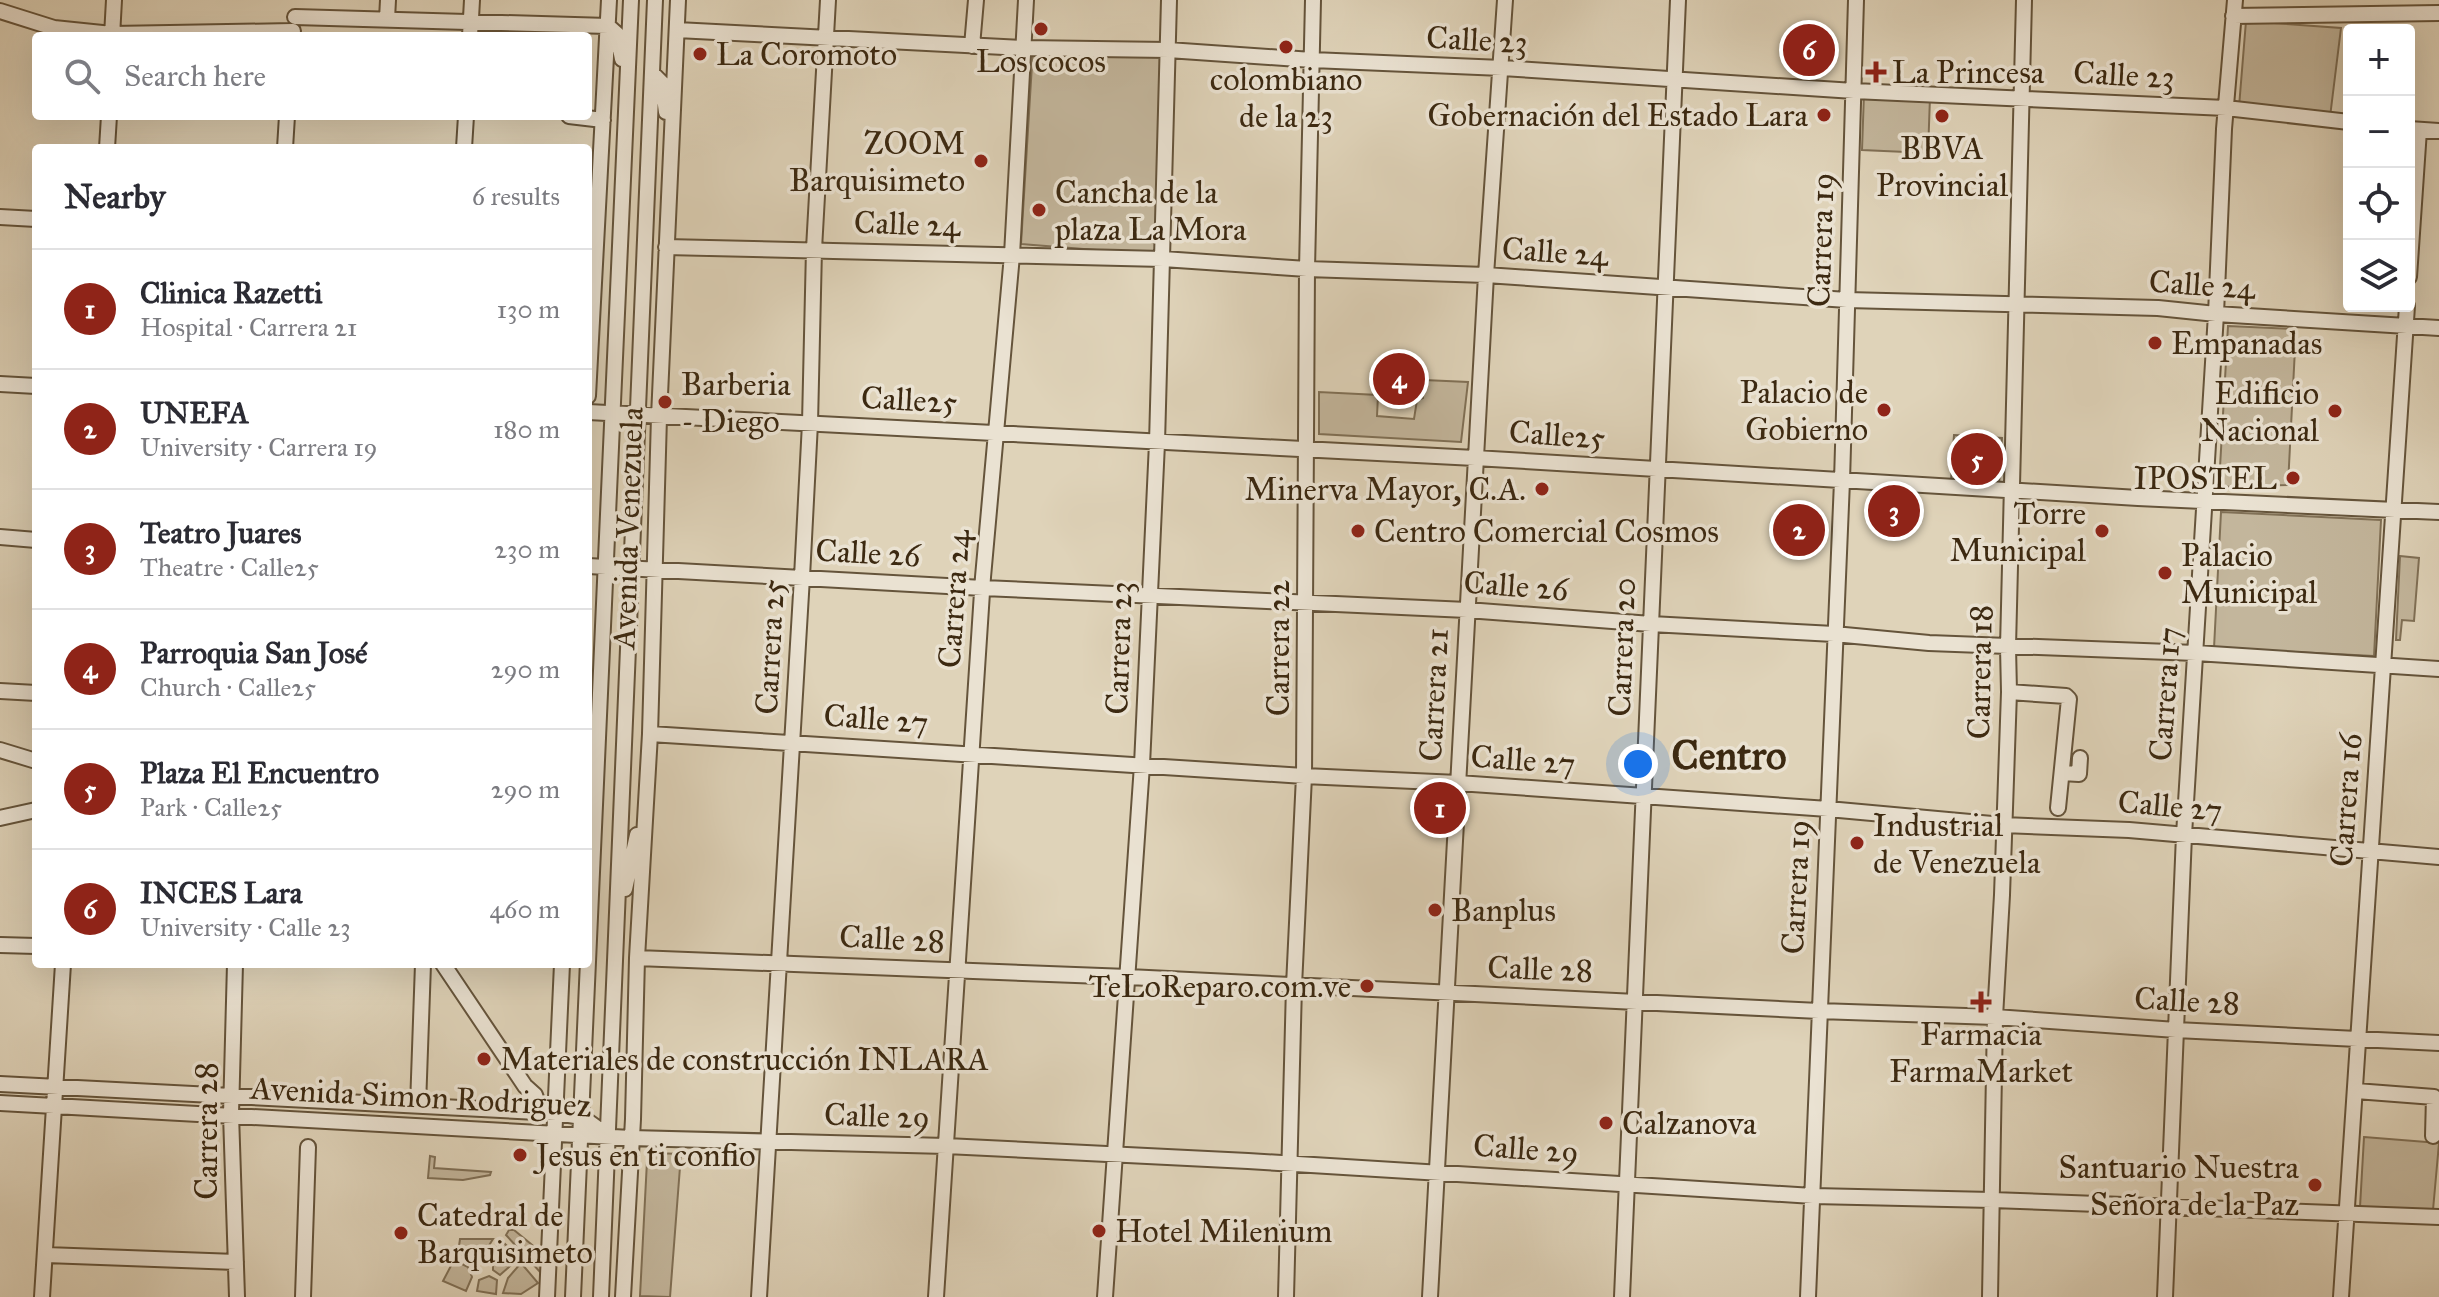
<!DOCTYPE html>
<meta charset="utf-8">
<style>
:root{--surface:#fff;--page:#f2f2f3;--text:#2b2b33;--muted:#7c7c81;--line:#e1e1e2;--accent:#8f2418}
body{margin:0;font-family:"IM FELL Great Primer",serif;background:var(--page);color:var(--text)}
.controls{position:absolute;right:24px;top:24px;display:grid;overflow:hidden;border-radius:8px;box-shadow:0 8px 32px #0002}
.controls button{width:72px;height:72px;display:grid;place-items:center;padding:0;border:0;border-bottom:2px solid var(--line);background:var(--surface);color:var(--text);font:40px sans-serif}
.you{position:absolute;left:1638px;top:764px;width:28px;height:28px;margin:-20px;border:6px solid #fff;border-radius:50%;background:#1a73e8;box-shadow:0 0 0 12px #1a73e833}
.badge{display:grid;place-items:center;width:52px;height:52px;border-radius:50%;background:var(--accent);color:#fff;font-size:26px;font-weight:700}
.pin{position:absolute;translate:-50% -50%;border:4px solid #fff;box-shadow:0 2px 8px #0006}
.list{margin:0;padding:0;list-style:none}
h2{display:flex;justify-content:space-between;align-items:center;height:104px;margin:0;padding:0 32px;font-size:34px}
h2 small{font-size:26px;font-weight:400;color:var(--muted)}
.list li{display:grid;grid-template-columns:52px 1fr auto;gap:24px;align-items:center;box-sizing:border-box;height:120px;padding:0 32px;border-top:2px solid var(--line)}
.list b{display:block;font-size:30px;white-space:nowrap}
.list p{margin:0;font-size:26px;white-space:nowrap;color:var(--muted)}
.list em{font-size:26px;font-style:normal;color:var(--muted)}
.icon{flex:none;width:44px;height:44px;fill:none;stroke:currentColor;stroke-width:2;stroke-linecap:round;stroke-linejoin:round}
.map{position:relative;flex:none;width:2439px;height:1297px;overflow:hidden}
.search{position:absolute;background:var(--surface);box-shadow:0 8px 32px #0002;left:32px;top:32px;width:560px;height:88px;display:flex;align-items:center;gap:20px;box-sizing:border-box;padding:0 28px;border-radius:8px;color:var(--muted);font-size:30px}
.panel{position:absolute;background:var(--surface);box-shadow:0 8px 32px #0002;left:32px;top:144px;width:560px;height:824px;border-radius:8px}
.map>svg:first-child{display:block}
.green{fill:#c3b69c;stroke:#807056;stroke-width:2}
.lines{fill:none;stroke-linecap:round;stroke-linejoin:round}
.minor-casing{stroke:#65543b;stroke-width:18}
.minor{stroke:#eae2d2;stroke-width:14}
.poi-dot{fill:#8f2418;stroke:#eae2d2;stroke-width:3}
.labels{text-anchor:middle;dominant-baseline:central;stroke-width:7;stroke-linejoin:round;paint-order:stroke}
.street-label{font-size:32px;fill:#3c2911;stroke:#eae2d2}
.poi-label{font-size:32px;fill:#3c2911;stroke:#eae2d2;text-anchor:start}
.district-label{font-size:40px;font-weight:bold;fill:#3c2911;stroke:#eae2d2}
</style>
<div class="map">
<svg width="2439" height="1297" viewBox="0 0 2439 1297">
<rect width="100%" height="100%" fill="#dfd3b9"/>
<filter id="stains"><feTurbulence type="fractalNoise" baseFrequency=".0025" numOctaves="4"/><feColorMatrix values="0 0 0 0 .2 0 0 0 0 .09 0 0 0 0 .02 0 0 0 .5 -.17"/></filter>
<radialGradient id="worn" r=".72"><stop offset=".6" stop-color="#630" stop-opacity="0"/><stop offset="1" stop-color="#630" stop-opacity=".3"/></radialGradient>
<path class="green" d="M 2246,21 L 2341,28 L 2330,117 L 2239,107 Z
M 1033,48 L 1167,53 L 1159,255 L 1021,244 Z
M 1864,93 L 1930,97 L 1928,153 L 1862,150 Z
M 2228,326 L 2296,329 L 2288,485 C 2264,485 2243,491 2219,485 Z
M 1424,380 L 1468,382 L 1461,442 L 1319,434 L 1319,392 L 1378,395 L 1377,416 L 1414,419 L 1417,400 L 1423,398 Z
M 1954,435 L 2002,438 L 1999,485 L 1951,481 Z
M 2221,512 L 2381,520 L 2374,656 L 2214,648 Z
M 2400,556 L 2419,558 L 2414,621 L 2402,620 L 2400,640 L 2396,640 Z
M 2364,1137 L 2439,1143 L 2433,1210 L 2360,1207 Z
M 654,1153 L 681,1154 L 670,1297 L 640,1296 L 647,1161 Z
M 430,1156 L 435,1157 L 434,1168 L 491,1172 L 490,1175 L 463,1180 L 428,1178 Z
M 509,1230 L 514,1230 L 543,1254 L 541,1273 L 506,1235 Z
M 460,1239 L 493,1239 L 483,1255 L 477,1254 L 470,1258 L 458,1253 Z
M 502,1241 L 519,1258 L 500,1275 L 493,1270 L 493,1264 L 489,1258 Z
M 454,1260 L 468,1267 L 472,1277 L 466,1291 L 443,1281 Z
M 521,1263 L 538,1283 L 521,1294 L 503,1293 L 508,1278 Z
M 489,1276 L 497,1280 L 496,1294 L 477,1291 L 479,1280 Z"/>
<g class="lines">
<g class="minor-casing">
<path id="minor" d="M 0,11 L 54,28 L 112,34 L 293,31
M 2233,16 L 2439,13
M 295,17 L 608,26 L 617,34 L 622,59
M 387,19 L 388,0
M 677,30 L 1023,48 L 1168,50 L 1312,60 L 1502,68 L 1854,91 L 2226,108 L 2349,122
M 112,36 L 114,0
M 470,36 L 472,0
M 972,46 L 976,0
M 652,73 L 662,83 L 666,112
M 569,116 L 603,120
M 2409,129 L 2439,131
M 107,148 L 109,116
M 285,148 L 287,116
M 464,148 L 466,116
M 0,217 L 36,219
M 666,247 L 1163,259 L 1307,269 L 1486,275 L 1847,300 L 2158,308 L 2216,314 L 2439,328
M 2409,277 L 2419,130
M 0,384 L 36,386
M 588,396 L 609,0
M 588,412 L 1475,458 L 2138,498 L 2439,512
M 0,537 L 36,540
M 588,566 L 983,588 L 1467,610 L 1651,624 L 1834,634 L 1929,643 L 2196,653 L 2439,669
M 0,691 L 36,693
M 2009,692 L 2066,696 L 2069,699 L 2058,808
M 650,734 L 1304,776 L 1458,783 L 1828,809 L 2003,825 L 2129,830 L 2439,857
M 0,750 L 36,761
M 2062,773 L 2079,774 L 2080,758
M 0,818 L 36,810
M 625,889 L 637,835
M 0,945 L 36,946
M 637,958 L 1128,977 L 1819,1011 L 1995,1017 L 2176,1030 L 2439,1043
M 235,964 L 231,1114 L 237,1297
M 443,964 L 525,1086 L 535,1095 L 541,1112
M 0,1084 L 556,1113 L 582,1117 L 608,1136
M 2356,1091 L 2434,1097 L 2433,1136
M 0,1103 L 631,1138 L 946,1146 L 1248,1161 L 1813,1196 L 1992,1200 L 2439,1217
M 418,1106 L 423,964
M 46,1255 L 236,1262
M 42,1297 L 63,964
M 303,1297 L 308,1147
M 547,1297 L 562,964
M 573,1297 L 631,0
M 601,1297 L 655,0
M 623,1297 L 633,1119 L 637,958 L 650,734 L 659,417 L 678,0
M 759,1297 L 802,577 L 810,423 L 814,249 L 828,0
M 936,1297 L 983,577 L 1012,255 L 1026,0
M 1105,1297 L 1142,765 L 1157,443 L 1169,0
M 1286,1297 L 1294,986 L 1304,776 L 1307,269 L 1313,0
M 1430,1297 L 1486,275 L 1505,0
M 1622,1297 L 1678,0
M 1808,1297 L 1842,481 L 1856,0
M 1990,1297 L 1995,1017 L 2002,895 L 2009,692 L 2008,647 L 2024,0
M 2165,1297 L 2184,835 L 2216,314 L 2224,129 L 2235,0
M 2341,1297 L 2407,306"/>
</g>
<use href="#minor" class="minor"/>
</g>
<g class="poi-dot">
<circle cx="1041" cy="29" r="8"/>
<circle cx="1286" cy="47" r="8"/>
<circle cx="700" cy="54" r="8"/>
<path d="M1872 60h8v8h8v8h-8v8h-8v-8h-8v-8h8z"/>
<circle cx="1824" cy="115" r="8"/>
<circle cx="1942" cy="116" r="8"/>
<circle cx="981" cy="161" r="8"/>
<circle cx="1039" cy="210" r="8"/>
<circle cx="2155" cy="343" r="8"/>
<circle cx="665" cy="402" r="8"/>
<circle cx="1884" cy="410" r="8"/>
<circle cx="2335" cy="411" r="8"/>
<circle cx="2293" cy="478" r="8"/>
<circle cx="1542" cy="489" r="8"/>
<circle cx="1358" cy="531" r="8"/>
<circle cx="2102" cy="531" r="8"/>
<circle cx="2165" cy="573" r="8"/>
<circle cx="1857" cy="843" r="8"/>
<circle cx="1435" cy="910" r="8"/>
<circle cx="1367" cy="986" r="8"/>
<path d="M1977 990h8v8h8v8h-8v8h-8v-8h-8v-8h8z"/>
<circle cx="484" cy="1059" r="8"/>
<circle cx="1606" cy="1123" r="8"/>
<circle cx="520" cy="1155" r="8"/>
<circle cx="2315" cy="1185" r="8"/>
<circle cx="1099" cy="1231" r="8"/>
<circle cx="401" cy="1233" r="8"/>
</g>
<g class="labels">
<g class="street-label">
<text transform="translate(1477 40) rotate(3)">Calle 23</text>
<text transform="translate(2124 75) rotate(3)">Calle 23</text>
<text transform="translate(907 224) rotate(2)">Calle 24</text>
<text transform="translate(1821 240) rotate(-88)">Carrera 19</text>
<text transform="translate(1555 252) rotate(4)">Calle 24</text>
<text transform="translate(2202 285) rotate(4)">Calle 24</text>
<text transform="translate(909 400) rotate(3)">Calle25</text>
<text transform="translate(1557 435) rotate(4)">Calle25</text>
<text transform="translate(628 528) rotate(-88)">Avenida Venezuela</text>
<text transform="translate(868 553) rotate(3)">Calle 26</text>
<text transform="translate(1516 586) rotate(4)">Calle 26</text>
<text transform="translate(954 599) rotate(-86)">Carrera 24</text>
<text transform="translate(770 647) rotate(-87)">Carrera 25</text>
<text transform="translate(1622 647) rotate(-88)">Carrera 20</text>
<text transform="translate(1119 648) rotate(-88)">Carrera 23</text>
<text transform="translate(1278 648) rotate(-90)">Carrera 22</text>
<text transform="translate(1980 672) rotate(-89)">Carrera 18</text>
<text transform="translate(2165 694) rotate(-86)">Carrera 17</text>
<text transform="translate(1434 695) rotate(-87)">Carrera 21</text>
<text transform="translate(876 719) rotate(4)">Calle 27</text>
<text transform="translate(1523 760) rotate(4)">Calle 27</text>
<text transform="translate(2346 800) rotate(-86)">Carrera 16</text>
<text transform="translate(2170 806) rotate(5)">Calle 27</text>
<text transform="translate(1796 887) rotate(-87)">Carrera 19</text>
<text transform="translate(892 939) rotate(3)">Calle 28</text>
<text transform="translate(1540 969) rotate(2)">Calle 28</text>
<text transform="translate(2187 1001) rotate(3)">Calle 28</text>
<text transform="translate(421 1097) rotate(3)">Avenida Simon Rodriguez</text>
<text transform="translate(877 1116) rotate(2)">Calle 29</text>
<text transform="translate(206 1131) rotate(-90)">Carrera 28</text>
<text transform="translate(1526 1149) rotate(4)">Calle 29</text>
</g>
<g class="poi-label">
<text x="716" y="54">La Coromoto</text>
<text x="1041" y="61" text-anchor="middle">Los cocos</text>
<text x="1892" y="72">La Princesa</text>
<text x="1286" y="79" text-anchor="middle">colombiano<tspan x="1286" dy="37">de la 23</tspan></text>
<text x="1808" y="115" text-anchor="end">Gobernación del Estado Lara</text>
<text x="965" y="143" text-anchor="end">ZOOM<tspan x="965" dy="37">Barquisimeto</tspan></text>
<text x="1942" y="148" text-anchor="middle">BBVA<tspan x="1942" dy="37">Provincial</tspan></text>
<text x="1055" y="192">Cancha de la<tspan x="1055" dy="37">plaza La Mora</tspan></text>
<text x="2171" y="343">Empanadas</text>
<text x="681" y="384">Barberia<tspan x="681" dy="37">- Diego</tspan></text>
<text x="1868" y="392" text-anchor="end">Palacio de<tspan x="1868" dy="37">Gobierno</tspan></text>
<text x="2319" y="393" text-anchor="end">Edificio<tspan x="2319" dy="37">Nacional</tspan></text>
<text x="2277" y="478" text-anchor="end">IPOSTEL</text>
<text x="1526" y="489" text-anchor="end">Minerva Mayor, C.A.</text>
<text x="2086" y="513" text-anchor="end">Torre<tspan x="2086" dy="37">Municipal</tspan></text>
<text x="1374" y="531">Centro Comercial Cosmos</text>
<text x="2181" y="555">Palacio<tspan x="2181" dy="37">Municipal</tspan></text>
<text x="1873" y="825">Industrial<tspan x="1873" dy="37">de Venezuela</tspan></text>
<text x="1451" y="910">Banplus</text>
<text x="1351" y="986" text-anchor="end">TeLoReparo.com.ve</text>
<text x="1981" y="1034" text-anchor="middle">Farmacia<tspan x="1981" dy="37">FarmaMarket</tspan></text>
<text x="500" y="1059">Materiales de construcción INLARA</text>
<text x="1622" y="1123">Calzanova</text>
<text x="536" y="1155">Jesus en ti confio</text>
<text x="2299" y="1167" text-anchor="end">Santuario Nuestra<tspan x="2299" dy="37">Señora de la Paz</tspan></text>
<text x="417" y="1215">Catedral de<tspan x="417" dy="37">Barquisimeto</tspan></text>
<text x="1115" y="1231">Hotel Milenium</text>
</g>
<g class="district-label">
<text x="1729" y="755">Centro</text>
</g>
</g>
<rect width="100%" height="100%" filter="url(#stains)"/>
<rect width="100%" height="100%" fill="url(#worn)"/>
</svg>
<div class="controls">
<button>+</button>
<button>−</button>
<button><svg class="icon" aria-label="locate" viewBox="0 0 24 24"><circle cx="12" cy="12" r="6"/><path d="M12 2v4M12 18v4M2 12h4M18 12h4"/></svg></button>
<button><svg class="icon" aria-label="layers" viewBox="0 0 24 24"><path d="M12 4l9 5-9 5-9-5zM3 14l9 5 9-5"/></svg></button>
</div>
<div class="you"></div>
<div class="pin badge" style="left:1440px;top:808px">1</div>
<div class="pin badge" style="left:1799px;top:530px">2</div>
<div class="pin badge" style="left:1894px;top:511px">3</div>
<div class="pin badge" style="left:1399px;top:379px">4</div>
<div class="pin badge" style="left:1977px;top:459px">5</div>
<div class="pin badge" style="left:1809px;top:50px">6</div>
<div class="search"><svg class="icon" aria-label="search" viewBox="0 0 24 24"><circle cx="10" cy="10" r="6"/><path d="M15 15l6 6"/></svg>Search here</div>
<section class="panel">
<h2>Nearby<small>6 results</small></h2>
<ul class="list">
<li><span class="badge">1</span><div><b>Clinica Razetti</b><p>Hospital · Carrera 21</p></div><em>130 m</em></li>
<li><span class="badge">2</span><div><b>UNEFA</b><p>University · Carrera 19</p></div><em>180 m</em></li>
<li><span class="badge">3</span><div><b>Teatro Juares</b><p>Theatre · Calle25</p></div><em>230 m</em></li>
<li><span class="badge">4</span><div><b>Parroquia San José</b><p>Church · Calle25</p></div><em>290 m</em></li>
<li><span class="badge">5</span><div><b>Plaza El Encuentro</b><p>Park · Calle25</p></div><em>290 m</em></li>
<li><span class="badge">6</span><div><b>INCES Lara</b><p>University · Calle 23</p></div><em>460 m</em></li>
</ul>
</section>
</div>
